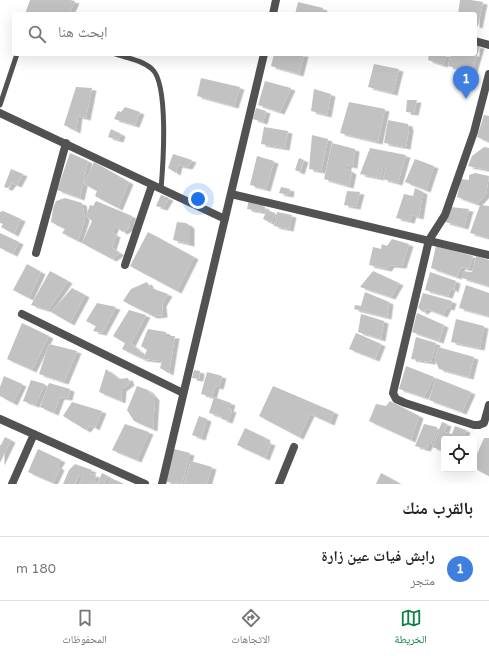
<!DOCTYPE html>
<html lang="ar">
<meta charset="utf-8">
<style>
:root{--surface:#fff;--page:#f2f2f2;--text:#222;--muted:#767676;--line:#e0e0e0;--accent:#0b8043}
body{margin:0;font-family:"Varela Round","Noto Naskh Arabic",sans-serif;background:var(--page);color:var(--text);direction:rtl}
.controls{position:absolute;right:12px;bottom:12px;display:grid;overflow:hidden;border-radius:4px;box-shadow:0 4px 16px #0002}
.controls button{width:36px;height:36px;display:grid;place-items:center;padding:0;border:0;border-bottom:1px solid var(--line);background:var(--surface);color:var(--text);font:20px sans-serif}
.you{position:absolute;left:198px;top:199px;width:14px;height:14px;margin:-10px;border:3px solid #fff;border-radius:50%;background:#1a73e8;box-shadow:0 0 0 6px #1a73e833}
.badge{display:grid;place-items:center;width:26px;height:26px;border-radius:50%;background:var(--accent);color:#fff;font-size:13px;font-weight:700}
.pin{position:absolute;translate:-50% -33px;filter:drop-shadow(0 1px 2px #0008)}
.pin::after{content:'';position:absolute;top:21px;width:14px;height:12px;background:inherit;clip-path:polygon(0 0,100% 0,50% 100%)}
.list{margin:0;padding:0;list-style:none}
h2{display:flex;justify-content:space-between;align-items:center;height:52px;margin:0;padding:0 16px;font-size:17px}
h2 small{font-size:13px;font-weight:400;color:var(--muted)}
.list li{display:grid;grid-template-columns:26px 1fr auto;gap:12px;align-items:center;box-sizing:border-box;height:64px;padding:0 16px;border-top:1px solid var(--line)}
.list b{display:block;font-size:15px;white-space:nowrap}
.list p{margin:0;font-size:13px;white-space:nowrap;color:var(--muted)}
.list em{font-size:13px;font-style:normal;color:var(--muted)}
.icon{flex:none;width:22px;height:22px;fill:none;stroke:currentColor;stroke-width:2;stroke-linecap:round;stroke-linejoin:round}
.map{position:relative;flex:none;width:489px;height:484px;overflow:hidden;direction:ltr}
.search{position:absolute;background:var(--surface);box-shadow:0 4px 16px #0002;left:12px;right:12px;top:12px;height:44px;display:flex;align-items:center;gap:10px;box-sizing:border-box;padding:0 14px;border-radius:4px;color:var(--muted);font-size:15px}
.sheet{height:116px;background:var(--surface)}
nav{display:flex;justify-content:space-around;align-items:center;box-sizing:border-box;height:56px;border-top:1px solid var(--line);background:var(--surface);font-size:11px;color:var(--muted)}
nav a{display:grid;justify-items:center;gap:2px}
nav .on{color:var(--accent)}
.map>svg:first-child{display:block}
.building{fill:#c2c2c2;filter:url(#shadow)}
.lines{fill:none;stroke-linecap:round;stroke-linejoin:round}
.lane{stroke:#525252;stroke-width:5}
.street{stroke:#525252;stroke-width:8}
</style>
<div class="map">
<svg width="489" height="484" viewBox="0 0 489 484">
<defs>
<filter id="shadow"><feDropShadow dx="4.5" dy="2.5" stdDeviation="0" flood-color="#0004"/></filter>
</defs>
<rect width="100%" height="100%" fill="#fff"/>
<path class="building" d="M 30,0 L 70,0 L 75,1 L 69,14 L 25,14 Z
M 460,0 L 471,0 L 483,2 L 478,26 L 475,25 L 475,14 L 458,14 Z
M 298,2 L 323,8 L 321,14 L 295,14 Z
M 475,45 L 480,46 L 472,73 L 448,66 L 451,54 L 475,54 Z
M 274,54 L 304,54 L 299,74 L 271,66 Z
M 429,54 L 447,54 L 443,65 L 428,60 Z
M 374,64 L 399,69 L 393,93 L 368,87 Z
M 201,78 L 240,87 L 234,106 L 197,96 Z
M 265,81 L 291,88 L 280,112 L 258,105 Z
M 76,87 L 92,88 L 86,118 L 78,116 L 76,131 L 64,125 Z
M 314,89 L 331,94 L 327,115 L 311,111 Z
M 407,100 L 417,100 L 414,113 L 406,112 Z
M 349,102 L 385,109 L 378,142 L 340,133 Z
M 125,107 L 140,112 L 135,125 L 114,119 L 118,111 L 121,112 Z
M 256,108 L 266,111 L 263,122 L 253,119 Z
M 484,115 L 489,116 L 489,142 L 477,137 Z
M 388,120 L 408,124 L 409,129 L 406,147 L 384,143 Z
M 264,127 L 288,131 L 285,148 L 261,144 Z
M 111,129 L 121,134 L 119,140 L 108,137 Z
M 312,135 L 328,139 L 321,171 L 309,169 Z
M 332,143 L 355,149 L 353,166 L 347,165 L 347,169 L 352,172 L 349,186 L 324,179 Z
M 484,147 L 489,148 L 489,170 L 468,166 L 472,156 Z
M 370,148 L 406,155 L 398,183 L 383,179 L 386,168 L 383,168 L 380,178 L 360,174 Z
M 70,153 L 88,161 L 80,198 L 57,190 Z
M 173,154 L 192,160 L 188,167 L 178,165 L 176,173 L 168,168 Z
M 257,156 L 274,161 L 266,189 L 250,185 Z
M 299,158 L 304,160 L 300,172 L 295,170 Z
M 415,159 L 434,166 L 426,190 L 405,182 Z
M 94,162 L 129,182 L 118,208 L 95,196 L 97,191 L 84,184 Z
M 11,169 L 23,174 L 17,185 L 12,183 L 8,188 L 4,187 Z
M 475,173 L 489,176 L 486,194 L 477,204 L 457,197 L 461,179 L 469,180 L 469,175 Z
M 281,187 L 290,189 L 289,195 L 279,193 Z
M 415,188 L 423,192 L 419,217 L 412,215 L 410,221 L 396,218 L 404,194 L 413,196 Z
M 347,191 L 360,192 L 356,207 L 344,205 Z
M 161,195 L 169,198 L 163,208 L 156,206 Z
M 65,198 L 82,203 L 85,219 L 78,241 L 62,233 L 65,229 L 51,222 L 53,208 L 56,201 Z
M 249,199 L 260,201 L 260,206 L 265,207 L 264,212 L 247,209 Z
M 96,201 L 132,216 L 130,221 L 129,228 L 123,232 L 115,226 L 112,233 L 116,235 L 112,248 L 120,253 L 112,259 L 82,243 L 92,221 L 86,216 L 90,205 L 93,206 Z
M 480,205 L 489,206 L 489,238 L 470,233 Z
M 451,207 L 469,209 L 464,227 L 445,222 Z
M 267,210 L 275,213 L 271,223 L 263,219 Z
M 3,211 L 21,219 L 14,234 L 1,227 L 3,224 L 0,223 L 0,212 Z
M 277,212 L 292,215 L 289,229 L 274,226 Z
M 177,222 L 186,223 L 190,226 L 190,244 L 173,240 Z
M 148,232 L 194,257 L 177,291 L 130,266 Z
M 0,233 L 19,242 L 13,254 L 0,248 Z
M 392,239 L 409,244 L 402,266 L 390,265 L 387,269 L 369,265 L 373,247 L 381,249 L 382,244 L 387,246 Z
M 436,246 L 473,256 L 469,269 L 461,267 L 457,277 L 431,268 Z
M 476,256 L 489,260 L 489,286 L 462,278 L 462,271 L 472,272 Z
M 27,264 L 41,272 L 29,298 L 13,290 Z
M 50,271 L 68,281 L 48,310 L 31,305 Z
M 373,271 L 399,283 L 391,297 L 360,287 Z
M 430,272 L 456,281 L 454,290 L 451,288 L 448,296 L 425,290 Z
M 147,282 L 151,288 L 168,294 L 162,304 L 163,315 L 153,316 L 123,301 L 131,289 Z
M 466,285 L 489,293 L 489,316 L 459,308 Z
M 72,288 L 85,295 L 70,323 L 51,312 Z
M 365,292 L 389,302 L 387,317 L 354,309 L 355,305 L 361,306 Z
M 423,293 L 452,301 L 450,308 L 447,307 L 443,315 L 427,309 L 423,312 L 418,308 Z
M 97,303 L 116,307 L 102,333 L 93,331 L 96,326 L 86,321 Z
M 129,310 L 146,315 L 131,344 L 143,354 L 143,359 L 147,350 L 141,346 L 148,329 L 166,332 L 166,336 L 175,336 L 169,373 L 160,368 L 162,361 L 143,359 L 122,349 L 125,343 L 113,336 Z
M 417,313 L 444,325 L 439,341 L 412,332 Z
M 361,314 L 384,321 L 381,339 L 358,332 Z
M 456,319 L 484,326 L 480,348 L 451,342 Z
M 22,323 L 49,336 L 32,370 L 7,359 Z
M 356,333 L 381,344 L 375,359 L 349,349 Z
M 416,337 L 436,343 L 431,362 L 411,359 Z
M 49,344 L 77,351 L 64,382 L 39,374 Z
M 438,347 L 474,357 L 469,377 L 439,369 L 435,360 Z
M 406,366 L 434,377 L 424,397 L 399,389 Z
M 106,369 L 119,379 L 128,378 L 130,383 L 122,389 L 121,401 L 99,392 Z
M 194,370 L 200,371 L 199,379 L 192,378 Z
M 207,372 L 222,376 L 219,387 L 215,386 L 212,397 L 201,394 Z
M 4,376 L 22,384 L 13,403 L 0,396 L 0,387 Z
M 436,378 L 471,392 L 462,412 L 429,400 Z
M 31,380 L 45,384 L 35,405 L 23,401 Z
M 49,383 L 70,389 L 68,398 L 60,397 L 54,413 L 40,407 Z
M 137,386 L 148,390 L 155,398 L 153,429 L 134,421 L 127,410 Z
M 273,386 L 334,412 L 330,423 L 310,414 L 299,437 L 259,416 Z
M 214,397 L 231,403 L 229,409 L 232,410 L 228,421 L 222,419 L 222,417 L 209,413 Z
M 390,401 L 419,416 L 411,440 L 369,421 L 376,404 L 386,406 Z
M 72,402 L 102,411 L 95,428 L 90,425 L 86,430 L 63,416 Z
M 199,416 L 207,419 L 201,438 L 192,435 Z
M 442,422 L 447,424 L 444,432 L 452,434 L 455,426 L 466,430 L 463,439 L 444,439 L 444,451 L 432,447 Z
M 125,424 L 149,432 L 137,460 L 112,450 Z
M 424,424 L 437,427 L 431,444 L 429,444 L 426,449 L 415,446 Z
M 245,428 L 266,438 L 265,441 L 271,443 L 265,458 L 237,445 Z
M 5,437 L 11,440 L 0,463 L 0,445 L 1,445 Z
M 484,438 L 489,438 L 489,476 L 474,468 L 474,461 Z
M 38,449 L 61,460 L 57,466 L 60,468 L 53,483 L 28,472 Z
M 174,449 L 190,453 L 182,484 L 166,482 Z
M 191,461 L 212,467 L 207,484 L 184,484 Z
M 75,464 L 92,470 L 90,474 L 96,475 L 94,482 L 98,483 L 102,473 L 108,476 L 104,484 L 79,484 L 83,476 L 79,475 L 75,484 L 63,484 L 69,470 Z
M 381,473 L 401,484 L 376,484 Z
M 111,478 L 124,484 L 109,484 Z"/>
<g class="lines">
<path class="lane" d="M 115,54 C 127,58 142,60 152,69 C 169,84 163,166 161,189
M 0,105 L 17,54"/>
<path class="street" d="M 273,14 L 276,0
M 475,41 L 489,45
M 489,74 L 474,132 L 445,215 L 429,240 L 393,393 L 396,399 L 405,403 L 474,425 L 479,425 L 484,423 L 489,405
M 0,113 L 225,219
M 231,194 L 489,255
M 36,253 L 66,143
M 125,265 L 152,185
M 22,314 L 183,393
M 0,419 L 145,484
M 12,484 L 34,434
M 162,484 L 264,54
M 279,484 L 294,447"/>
</g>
</svg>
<div class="controls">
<button><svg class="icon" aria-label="locate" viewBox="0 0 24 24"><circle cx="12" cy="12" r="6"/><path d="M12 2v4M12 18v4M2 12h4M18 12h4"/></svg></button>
</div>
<div class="you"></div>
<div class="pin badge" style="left:466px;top:99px;background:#3f7fe0">1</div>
<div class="search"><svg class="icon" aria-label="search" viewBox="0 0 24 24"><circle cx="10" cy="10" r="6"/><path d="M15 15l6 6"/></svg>ابحث هنا</div>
</div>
<section class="sheet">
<h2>بالقرب منك<small></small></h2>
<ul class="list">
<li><span class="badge" style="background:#3f7fe0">1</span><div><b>رابش فيات عين زارة</b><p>متجر</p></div><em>180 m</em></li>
</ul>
</section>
<nav>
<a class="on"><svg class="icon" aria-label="map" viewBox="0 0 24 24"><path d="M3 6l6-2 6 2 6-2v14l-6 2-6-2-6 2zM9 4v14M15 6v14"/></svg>الخريطة</a>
<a><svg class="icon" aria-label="directions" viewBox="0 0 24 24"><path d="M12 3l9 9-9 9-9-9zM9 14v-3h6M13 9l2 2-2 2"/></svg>الاتجاهات</a>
<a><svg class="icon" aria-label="saved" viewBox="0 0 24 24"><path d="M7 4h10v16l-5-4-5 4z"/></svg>المحفوظات</a>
</nav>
